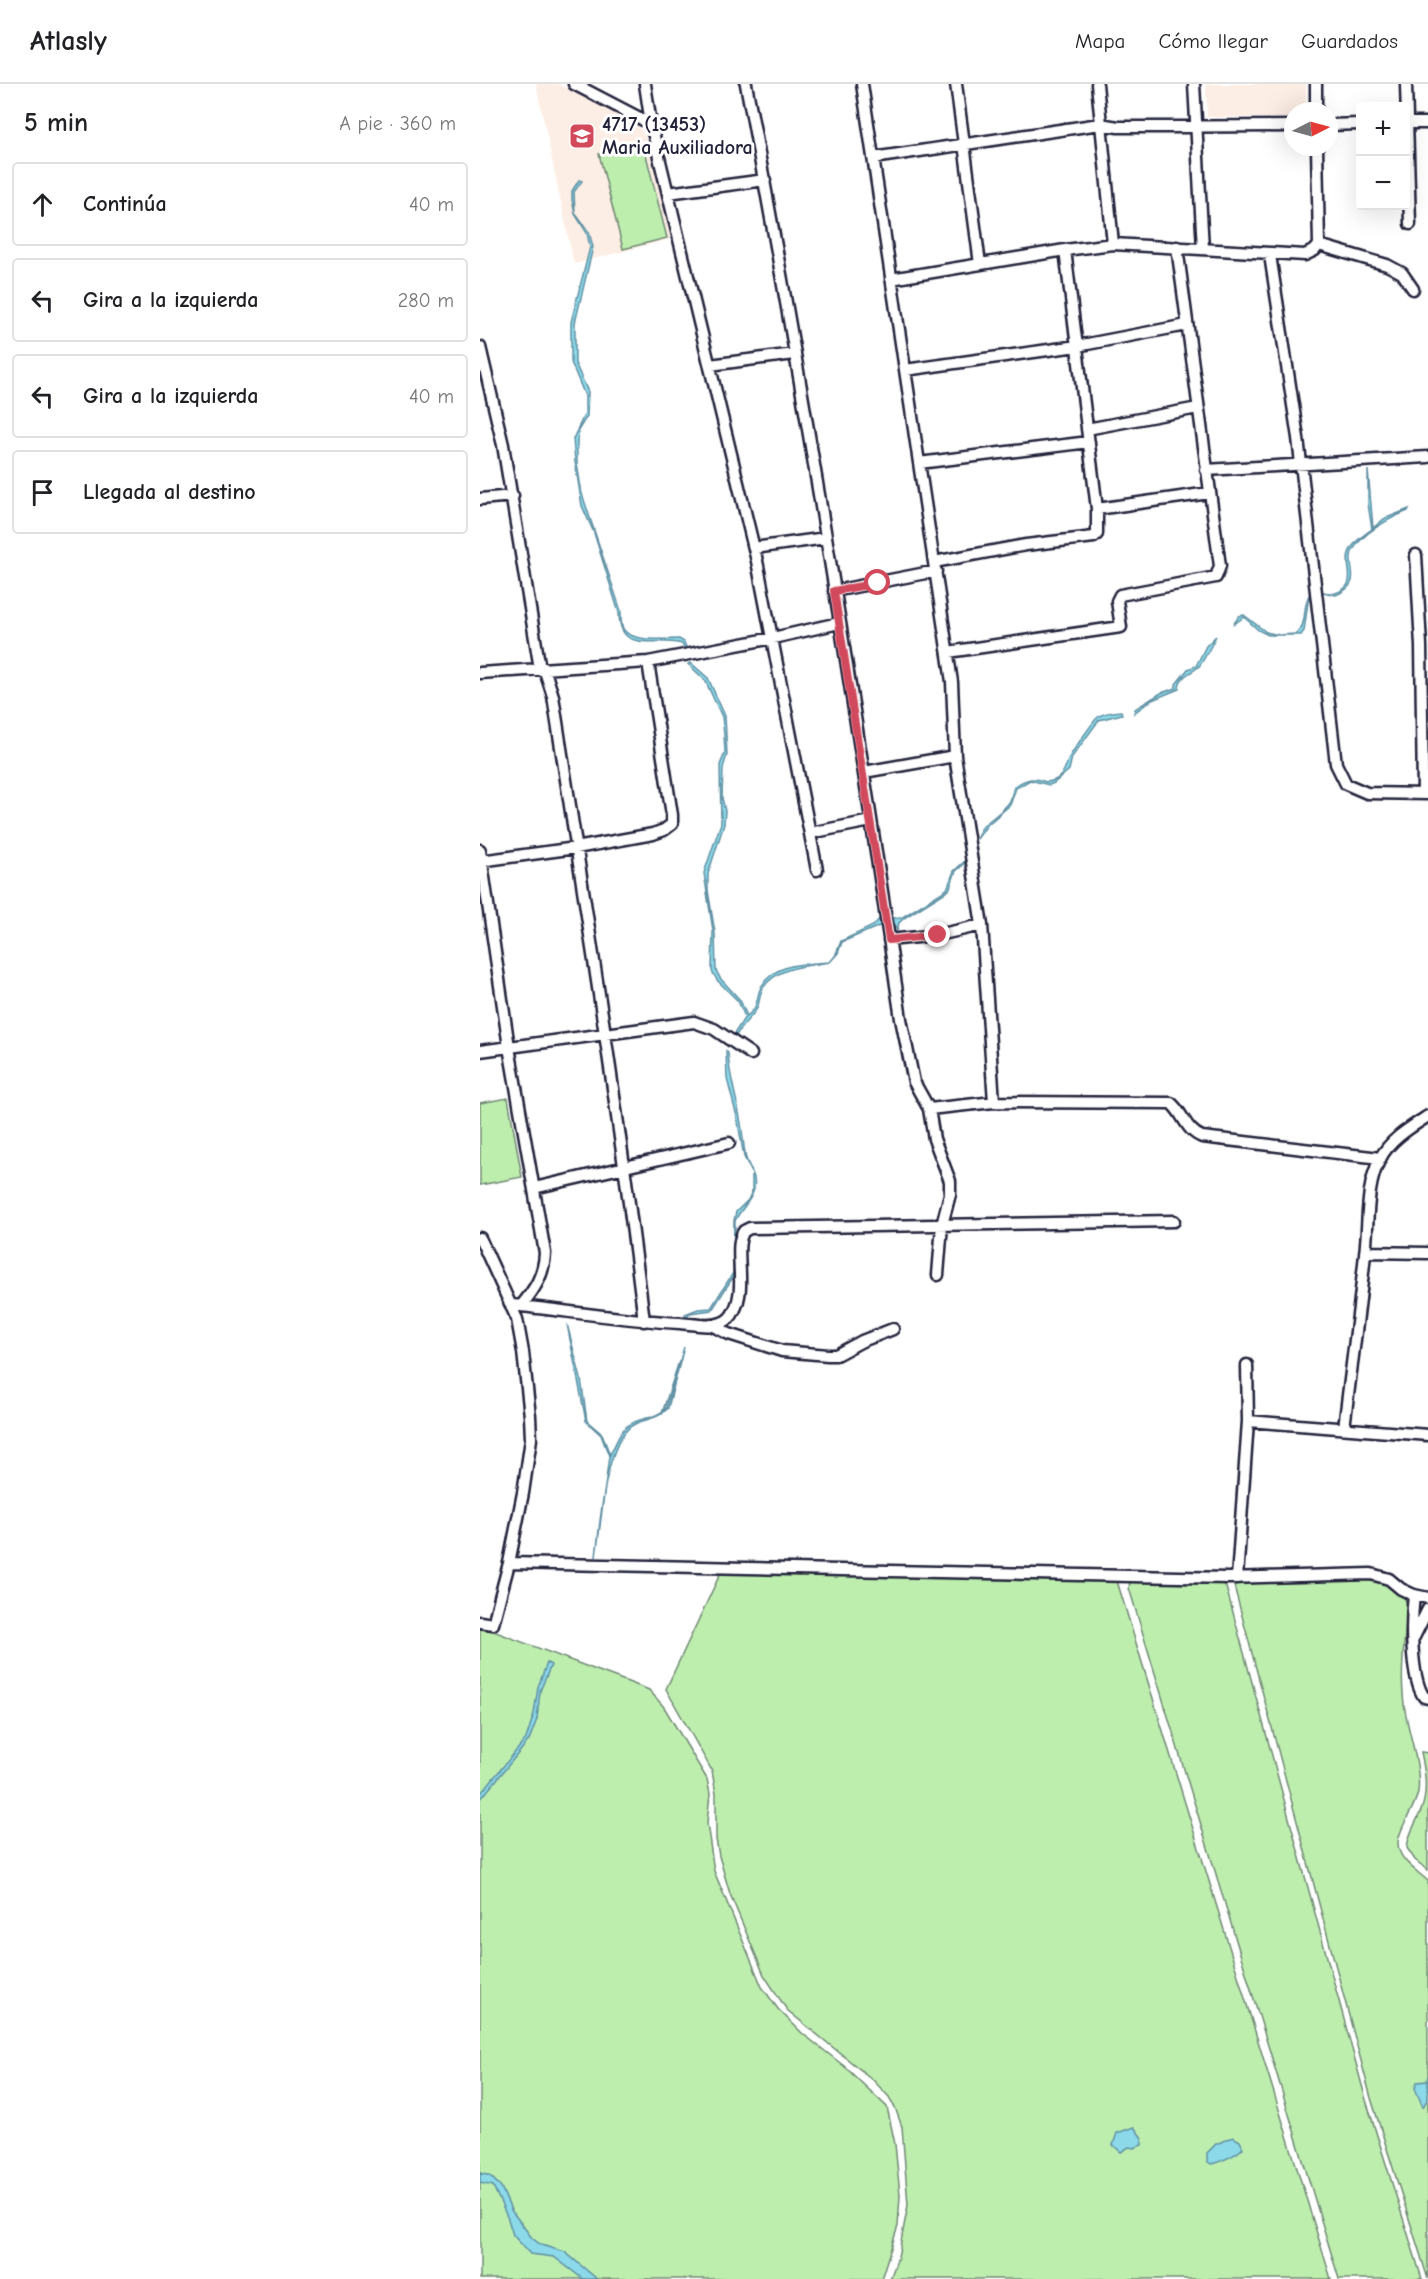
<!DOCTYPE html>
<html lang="es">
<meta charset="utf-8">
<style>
:root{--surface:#fff;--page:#f6f6f6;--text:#202124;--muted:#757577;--line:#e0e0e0}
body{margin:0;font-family:"Comic Neue",sans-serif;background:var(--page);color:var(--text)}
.controls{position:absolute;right:18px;top:18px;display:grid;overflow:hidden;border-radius:6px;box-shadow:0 6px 24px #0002}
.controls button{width:54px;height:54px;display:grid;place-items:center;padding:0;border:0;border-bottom:2px solid var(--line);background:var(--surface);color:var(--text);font:30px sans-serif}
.compass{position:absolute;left:804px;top:18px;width:54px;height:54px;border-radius:50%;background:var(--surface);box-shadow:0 6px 24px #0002;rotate:84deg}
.stop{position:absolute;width:18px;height:18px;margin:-14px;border:4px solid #d1495b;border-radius:50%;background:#fff}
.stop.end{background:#d1495b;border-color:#fff;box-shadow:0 2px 6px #0008}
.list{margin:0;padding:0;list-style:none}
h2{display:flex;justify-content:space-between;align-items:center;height:78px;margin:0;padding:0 24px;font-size:26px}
h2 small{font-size:20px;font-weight:400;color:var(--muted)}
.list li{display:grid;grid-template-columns:39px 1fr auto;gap:18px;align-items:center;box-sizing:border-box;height:84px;margin:0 12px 12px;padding:0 12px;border:2px solid var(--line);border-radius:6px}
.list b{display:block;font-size:22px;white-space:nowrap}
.list em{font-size:20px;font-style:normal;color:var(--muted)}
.icon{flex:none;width:33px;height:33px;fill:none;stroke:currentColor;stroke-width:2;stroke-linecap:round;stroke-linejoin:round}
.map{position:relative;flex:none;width:948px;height:2195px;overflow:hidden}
header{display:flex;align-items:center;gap:36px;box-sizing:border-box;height:84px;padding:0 30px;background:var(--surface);border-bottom:2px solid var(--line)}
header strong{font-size:28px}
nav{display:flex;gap:33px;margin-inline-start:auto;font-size:21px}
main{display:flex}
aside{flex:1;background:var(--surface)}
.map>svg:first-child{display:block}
.built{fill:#fdeee5}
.green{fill:#bdeeae;stroke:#708874;stroke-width:1.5}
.water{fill:#8bd9e9;stroke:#6190a3;stroke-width:1.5}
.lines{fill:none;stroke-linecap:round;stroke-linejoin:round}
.stream{stroke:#6190a3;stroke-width:2}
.minor-casing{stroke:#22223b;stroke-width:15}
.minor{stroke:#fff;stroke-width:10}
.route{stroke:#d1495b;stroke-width:8}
.labels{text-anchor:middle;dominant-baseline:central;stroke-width:6;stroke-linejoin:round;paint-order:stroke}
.poi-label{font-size:20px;font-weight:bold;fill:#22223b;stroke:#fff;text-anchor:start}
</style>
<header>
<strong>Atlasly</strong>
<nav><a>Mapa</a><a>Cómo llegar</a><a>Guardados</a></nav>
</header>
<main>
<aside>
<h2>5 min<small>A pie · 360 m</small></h2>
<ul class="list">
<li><svg class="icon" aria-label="ahead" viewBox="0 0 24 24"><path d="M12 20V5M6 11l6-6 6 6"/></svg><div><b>Continúa</b></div><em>40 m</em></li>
<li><svg class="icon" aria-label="left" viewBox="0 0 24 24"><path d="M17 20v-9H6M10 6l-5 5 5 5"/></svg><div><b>Gira a la izquierda</b></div><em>280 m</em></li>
<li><svg class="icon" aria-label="left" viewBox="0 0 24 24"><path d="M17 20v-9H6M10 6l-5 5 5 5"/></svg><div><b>Gira a la izquierda</b></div><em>40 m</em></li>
<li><svg class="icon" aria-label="arrive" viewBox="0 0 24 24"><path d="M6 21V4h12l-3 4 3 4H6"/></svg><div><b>Llegada al destino</b></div></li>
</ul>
</aside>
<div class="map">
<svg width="948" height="2195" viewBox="0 0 948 2195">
<rect width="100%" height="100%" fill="#fff"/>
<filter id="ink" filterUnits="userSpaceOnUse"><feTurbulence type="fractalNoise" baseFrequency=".0167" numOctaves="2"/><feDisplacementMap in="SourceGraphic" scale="12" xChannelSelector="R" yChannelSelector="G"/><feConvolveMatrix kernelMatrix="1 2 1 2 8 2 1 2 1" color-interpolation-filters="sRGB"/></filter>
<g filter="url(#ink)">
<path class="built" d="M 56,0 L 77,0 L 106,12 L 155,38 L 164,51 L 172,69 L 191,155 L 94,180 Z
M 726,0 L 826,0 L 826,27 L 813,27 L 813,34 L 727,33 Z"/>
<path class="green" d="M 163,59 L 187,154 L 143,165 L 119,70 Z
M 28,1014 L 42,1093 L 0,1101 L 0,1019 Z
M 242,1486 L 635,1495 L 637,1497 L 851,2195 L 410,2195 L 418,2173 L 428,2121 L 422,2043 L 416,2026 L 409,2013 L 393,1996 L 307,1926 L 284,1891 L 250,1810 L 239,1772 L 236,1755 L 236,1710 L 232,1687 L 186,1605 Z
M 889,1494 C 903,1498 921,1502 926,1518 C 930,1528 926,1539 925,1549 C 923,1569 921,1589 923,1609 C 924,1641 942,1677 938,1708 C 935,1725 918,1745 918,1759 C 918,1776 936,1786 948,1797 L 948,2195 L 891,2014 L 754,1502 L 758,1498 Z
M 650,1497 L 743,1499 L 746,1503 L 886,2016 L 942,2195 L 859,2195 L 649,1504 Z
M 0,1542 L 169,1606 L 184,1623 L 227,1695 L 230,1710 L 227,1739 L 234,1787 L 282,1903 L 298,1925 L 322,1949 L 364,1982 L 407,2023 L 415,2060 L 420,2111 L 418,2142 L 401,2195 L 0,2195 Z
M 941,1668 L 948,1669 L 948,1786 L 935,1776 L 927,1764 C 928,1749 937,1738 942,1724 C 948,1706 945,1687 941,1668 Z"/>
<path class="water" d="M 99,96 L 102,97 L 94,108 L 95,129 L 109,148 L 113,163 L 95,239 L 95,279 L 108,308 L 107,332 L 99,345 L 97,357 L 97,379 L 102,410 L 141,527 C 141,532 141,538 142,542 C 147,559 184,555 199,555 L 204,558 L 208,568 L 206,569 L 202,560 C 175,552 139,571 139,529 L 114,449 L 102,422 L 95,378 L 93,355 L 105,329 L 105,312 L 91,278 L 91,238 L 110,163 L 107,149 L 95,130 L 92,116 L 92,107 Z
M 888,386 L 893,444 L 904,435 L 929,425 L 928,427 C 910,434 881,449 872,468 C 866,483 885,499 856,511 L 843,508 C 845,508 851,510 855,509 C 880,502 864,483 869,469 C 873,458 883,452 892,445 L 888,420 Z
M 829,511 L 824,547 L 821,551 L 788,551 L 778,546 L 764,533 L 753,541 L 759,532 L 764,531 L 786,548 L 799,551 L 816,550 C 828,540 822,524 829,511 Z
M 736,552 C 732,560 725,574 720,581 C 713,590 700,589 699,605 L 672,616 L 654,629 L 655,625 L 681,609 L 696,604 L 696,600 L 708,585 L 716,582 L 726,562 Z
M 211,579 L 228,594 L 245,632 L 247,671 L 243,684 L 242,714 L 245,727 L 244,740 L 228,790 L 228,806 L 235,849 L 236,886 L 240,894 L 260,916 L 267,932 C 280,922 275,915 281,903 C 295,878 325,880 350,878 L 355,872 L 361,857 L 393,842 L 401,833 L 402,841 L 362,858 L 358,869 L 350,878 C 328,882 297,882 283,904 C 279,911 280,920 276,926 C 269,936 262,940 256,952 L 254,950 L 265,933 L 258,917 L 237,896 L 232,887 L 233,847 L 224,789 L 241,739 L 240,681 L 245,669 L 244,651 L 242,633 L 225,596 L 208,580 Z
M 641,627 L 642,630 L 619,636 L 592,673 L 589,686 L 574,699 L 569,701 L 550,696 L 536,704 L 530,721 L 507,741 L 497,755 C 500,737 521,732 530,717 C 532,713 532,707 534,703 C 546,694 553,693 566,698 C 584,697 584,684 590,672 C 593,667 614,636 618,633 C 624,628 634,628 641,627 Z
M 469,677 L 488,777 L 476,787 L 469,806 L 424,834 L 419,839 L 417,847 L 413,834 L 421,834 L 467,805 L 474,787 L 486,776 Z
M 246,967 L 248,969 C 249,990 255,1008 259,1029 C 262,1042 263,1056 265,1070 C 267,1083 277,1089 274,1105 C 271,1118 260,1125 255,1137 L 255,1190 L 232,1226 L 210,1229 L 205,1234 L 205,1230 L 218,1225 L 231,1224 L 253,1189 L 254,1136 L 256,1128 L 268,1116 L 272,1107 L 272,1089 L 264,1073 L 257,1033 L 247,995 Z
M 87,1240 L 101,1295 L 107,1337 L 122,1350 L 130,1371 C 134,1363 138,1352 144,1345 C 155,1333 176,1336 186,1324 L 204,1263 L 188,1324 C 176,1339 156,1333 145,1348 C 124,1375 120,1439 116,1473 L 129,1372 L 121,1351 L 106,1337 Z
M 67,1579 L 71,1581 L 60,1607 L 57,1635 L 49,1656 L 0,1716 L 1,1709 L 46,1655 L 54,1630 L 58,1603 Z
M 948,1992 L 948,2014 L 943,2023 L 935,2004 L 937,1998 L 947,1997 Z
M 654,2043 L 662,2054 L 662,2061 L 654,2064 L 649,2063 L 641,2068 L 633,2061 L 637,2049 Z
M 753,2053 L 760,2057 L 763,2064 C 756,2071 741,2078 731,2080 L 727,2077 L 727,2069 L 736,2060 Z
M 0,2089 L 10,2092 L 21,2103 L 31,2126 L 52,2154 L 61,2161 L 85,2168 L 117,2195 L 103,2195 L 74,2173 L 50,2170 L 33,2151 L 28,2135 L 13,2102 L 0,2099 Z"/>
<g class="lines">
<path class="stream" d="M 182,1330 L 199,1278"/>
<g class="minor-casing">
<path id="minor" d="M 94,0 L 171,40
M 165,0 L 171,40 L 277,477 L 337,786
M 266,0 C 325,310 375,622 421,935 L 434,998 L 449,1025 L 454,1055 L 470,1097 L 470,1110 L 462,1141 L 458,1191
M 382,0 L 472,598 L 475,672 L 502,841 L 514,1018
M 476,0 L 500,180
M 617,0 L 633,160
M 714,0 L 723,165
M 836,0 L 836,27
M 926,0 L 930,140
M 926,39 L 948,39
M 849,41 L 880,40
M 393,74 L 620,40 L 638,43 L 813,42
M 188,109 L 285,96
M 839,161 L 907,181 L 922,189 L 933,205
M 790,171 L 818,354 L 856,680 L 866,700 L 887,709 L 948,710
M 411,195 L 585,166 L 633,160 L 825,171 L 835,166 L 839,161 L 837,63
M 0,263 L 23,361 L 60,585
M 230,281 L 314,270
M 425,286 L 597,262 L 707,241
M 607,345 L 718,324
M 439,379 L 609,358
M 726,386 L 948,373
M 0,415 L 33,412
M 617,425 L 729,409
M 274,464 L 346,454
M 936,471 L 941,562 L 943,710
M 454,478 L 546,461 L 614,453 L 617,450 L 617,425 L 585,166
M 354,507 L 456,487
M 468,568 L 641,543 L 637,517 L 640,511 L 736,493 L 740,482 L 697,163
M 64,584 L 73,612 C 105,820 139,1028 164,1237
M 0,589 L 168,578 L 293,554 L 359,539
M 384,688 L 475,672
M 330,749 L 391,737
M 0,766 L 29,963 L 65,1169 C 64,1191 55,1205 41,1222
M 0,777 L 96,764 L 173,750 L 184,746 L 192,740 L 192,731 L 168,578
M 409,856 L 458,851 L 502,841
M 0,967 L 214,938 L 234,945 L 271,970
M 449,1025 L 514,1018 L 691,1019 C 704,1030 705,1046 722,1053 L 900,1074
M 54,1104 L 249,1059
M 0,1154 L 37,1235 L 43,1268 L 50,1332 L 51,1355 L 43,1409 L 29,1479 L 13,1540 L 0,1538
M 885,1168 L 948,1169
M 32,1221 C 88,1227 144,1236 200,1239 C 213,1240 229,1244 241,1239 C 247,1237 252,1232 254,1227 C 268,1202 252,1163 264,1147 L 270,1144 L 694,1137
M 231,1241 L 249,1250 L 302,1267 L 348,1271 L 356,1271 L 382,1257 L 413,1245
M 768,1337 L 948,1351
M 864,1344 C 871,1286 879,1228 885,1170 C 889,1139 885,1103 900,1075 C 909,1056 931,1043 948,1032
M 29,1479 L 748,1494 L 891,1490 L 909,1495 L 921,1505 L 934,1511 L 948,1514
M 757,1494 L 768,1337 L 767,1281
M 934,1511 C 931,1536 930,1593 944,1613 L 948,1614
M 934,1553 L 948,1525"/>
</g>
<use href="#minor" class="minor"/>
</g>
</g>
<g class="lines" filter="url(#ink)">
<path class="route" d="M 398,499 L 354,507 L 409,856 L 458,851"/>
</g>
<defs>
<g id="school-square" transform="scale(1.35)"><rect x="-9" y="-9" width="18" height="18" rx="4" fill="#d1495b" stroke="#fff"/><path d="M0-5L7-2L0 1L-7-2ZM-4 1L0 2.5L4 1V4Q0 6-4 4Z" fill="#fff"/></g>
</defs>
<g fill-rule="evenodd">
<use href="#school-square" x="102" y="52"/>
</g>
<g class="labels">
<g class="poi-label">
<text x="122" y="40">4717 (13453)<tspan x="122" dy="23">Maria Auxiliadora</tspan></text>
</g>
</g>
</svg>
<div class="controls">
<button>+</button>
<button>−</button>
</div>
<svg class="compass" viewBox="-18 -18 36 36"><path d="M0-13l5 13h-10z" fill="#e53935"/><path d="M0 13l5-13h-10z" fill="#757577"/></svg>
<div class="stop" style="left:398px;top:499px"></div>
<div class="stop end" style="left:458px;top:851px"></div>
</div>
</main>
